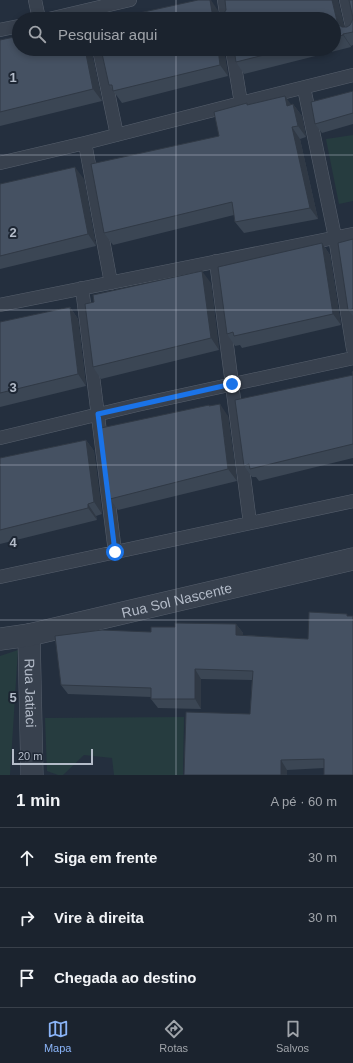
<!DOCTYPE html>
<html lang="pt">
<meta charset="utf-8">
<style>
:root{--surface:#1b232e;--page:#242b36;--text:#f1f3f6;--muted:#a0a4aa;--line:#39404a;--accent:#8ab4f8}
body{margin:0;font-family:Helvetica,sans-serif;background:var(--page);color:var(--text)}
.scale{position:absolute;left:12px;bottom:10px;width:81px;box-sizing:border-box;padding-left:4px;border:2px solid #b4bcc9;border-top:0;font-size:11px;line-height:14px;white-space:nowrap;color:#b4bcc9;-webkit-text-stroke:3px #1d2633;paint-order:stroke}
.stop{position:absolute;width:12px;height:12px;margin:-9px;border:3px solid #1a73e8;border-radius:50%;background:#fff}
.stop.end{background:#1a73e8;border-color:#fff;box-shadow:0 1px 4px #0008}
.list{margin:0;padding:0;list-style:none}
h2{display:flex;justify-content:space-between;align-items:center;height:52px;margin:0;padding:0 16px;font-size:17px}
h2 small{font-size:13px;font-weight:400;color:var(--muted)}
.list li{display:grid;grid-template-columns:26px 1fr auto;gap:12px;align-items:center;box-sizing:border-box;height:60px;padding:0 16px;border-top:1px solid var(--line)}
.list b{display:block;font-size:15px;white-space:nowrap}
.list em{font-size:13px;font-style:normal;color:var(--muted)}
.icon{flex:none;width:22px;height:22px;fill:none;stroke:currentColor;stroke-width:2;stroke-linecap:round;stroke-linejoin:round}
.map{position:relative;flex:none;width:353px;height:775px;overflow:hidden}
.search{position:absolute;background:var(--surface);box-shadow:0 2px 6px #0003;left:12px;right:12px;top:12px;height:44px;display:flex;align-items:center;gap:10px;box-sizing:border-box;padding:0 14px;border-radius:22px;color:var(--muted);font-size:15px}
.sheet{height:232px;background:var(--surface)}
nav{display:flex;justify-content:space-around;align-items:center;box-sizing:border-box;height:56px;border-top:1px solid var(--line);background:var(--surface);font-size:11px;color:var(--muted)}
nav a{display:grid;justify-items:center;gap:2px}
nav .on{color:var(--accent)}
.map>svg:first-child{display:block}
.green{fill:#263c3f}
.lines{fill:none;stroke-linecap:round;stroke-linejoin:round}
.service-casing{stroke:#565f6c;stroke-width:14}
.minor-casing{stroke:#565f6c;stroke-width:23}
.service{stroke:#38414e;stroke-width:13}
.minor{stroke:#38414e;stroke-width:22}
.wall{fill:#3b4654}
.shaded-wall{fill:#303945}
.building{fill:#455162;stroke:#303945}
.route{stroke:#1a73e8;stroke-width:5}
.grid{fill:none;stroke:#b4bcc9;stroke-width:1;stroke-opacity:0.55}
.labels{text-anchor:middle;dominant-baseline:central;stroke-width:4;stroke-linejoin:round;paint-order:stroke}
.street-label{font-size:14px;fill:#b4bcc9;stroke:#1d2633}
.grid-label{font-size:13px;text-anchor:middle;font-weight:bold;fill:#b4bcc9;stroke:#1d2633;stroke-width:4;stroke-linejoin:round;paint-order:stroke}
</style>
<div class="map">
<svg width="353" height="775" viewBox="0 0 353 775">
<rect width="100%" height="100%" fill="#242f3e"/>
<path class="green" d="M 353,135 L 353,201 L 339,204 L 326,139 Z
M 18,650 L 10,775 L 0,775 L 0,656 Z
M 184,717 L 183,775 L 114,775 L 112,758 L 84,755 L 63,775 L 58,775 L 47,771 L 45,718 Z"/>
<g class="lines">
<g class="service-casing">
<path id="service" d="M 35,0 L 39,19
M 224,0 L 227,19
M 346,0 L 353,31
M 49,19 L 130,0
M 0,30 L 19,26
M 99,49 L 117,135
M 232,49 L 241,103
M 304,88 L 335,237 L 353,349
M 85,143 L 111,283
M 0,163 L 85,143 L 241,103 L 353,75
M 216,261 L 250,523
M 82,288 L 115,552
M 0,305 L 353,234
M 0,438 L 137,405 L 353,358
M 0,577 L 353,501"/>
</g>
<g class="minor-casing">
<g id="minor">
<path id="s1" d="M 29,635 L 32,775"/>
<path id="s2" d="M 0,639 L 29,635 L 353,559"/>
</g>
</g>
<use href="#service" class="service"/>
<use href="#minor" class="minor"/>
</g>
<path class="wall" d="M 353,0 L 353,45 L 351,46 L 351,47 L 244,74 L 236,62 L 234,49 L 334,49 L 334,19 L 112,19 L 217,9 L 219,15 L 338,1 L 344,27 L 347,27 L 350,25 L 352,21 Z
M 0,40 L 19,49 L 91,49 L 102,101 L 0,126 Z
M 224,50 L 228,76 L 122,103 L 109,85 Z
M 353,91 L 353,124 L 322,133 L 315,124 Z
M 293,104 L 302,116 L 306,137 L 300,139 L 318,219 L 244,233 L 235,222 L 234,215 L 113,245 L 104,233 L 219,136 L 248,105 L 291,105 Z
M 84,179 L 96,246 L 0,269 L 0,184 Z
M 353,239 L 353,316 L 348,310 Z
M 322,243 L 330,255 L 341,325 L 242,348 L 240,345 L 235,346 L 227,334 Z
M 211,283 L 219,350 L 101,379 L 93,367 Z
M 70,307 L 78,319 L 86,386 L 0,407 L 0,322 Z
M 353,371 L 353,458 L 259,481 L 256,477 L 252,477 L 244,466 L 353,375 Z
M 209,405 L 210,406 L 228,416 L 237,481 L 118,510 L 110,499 Z
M 86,440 L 94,451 L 102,514 L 96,516 L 97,520 L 0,544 L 0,458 Z
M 347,614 L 324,768 L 287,770 L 287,775 L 250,714 L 252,680 L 201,679 L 201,709 L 158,708 L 151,699 L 151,697 L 68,694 L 61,685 L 151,632 L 175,627 L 236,624 L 243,633 L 243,635 L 308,639 Z"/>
<path class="shaded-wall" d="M 210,0 L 211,0 L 217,9 L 220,19 L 212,12 Z
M 332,0 L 338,0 L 346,33 L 337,21 Z
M 343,34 L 351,46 L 351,47 L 343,35 Z
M 85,49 L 91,49 L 102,101 L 93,89 Z
M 218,49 L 224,49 L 228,76 L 220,65 Z
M 285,96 L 293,107 L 287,106 Z
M 293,104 L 302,116 L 306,137 L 298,126 Z
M 292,127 L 300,139 L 318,219 L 310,208 Z
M 75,167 L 84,179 L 96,246 L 88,234 Z
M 322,243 L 330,255 L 341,325 L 333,314 Z
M 202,271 L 211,283 L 219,350 L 211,338 Z
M 70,307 L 78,319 L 86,386 L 78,374 Z
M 220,404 L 228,416 L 237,481 L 228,469 Z
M 86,440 L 94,451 L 102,514 L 94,502 Z
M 88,504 L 96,516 L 97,520 L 88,508 Z
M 236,624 L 243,633 L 243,644 L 236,635 Z
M 195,669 L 201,679 L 201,709 L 195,699 Z
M 281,760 L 287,770 L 287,775 L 281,775 Z"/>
<path class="building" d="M 198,0 L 210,0 L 212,12 L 216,15 L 220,15 L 224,13 L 226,10 L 225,0 L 332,0 L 337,21 L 339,25 L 342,27 L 347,27 L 350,25 L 352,21 L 353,18 L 349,0 L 353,0 L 353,32 L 343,34 L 343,35 L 334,38 L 334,19 L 112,19 Z
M 19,36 L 19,49 L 85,49 L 93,89 L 0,112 L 0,40 Z
M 101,49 L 218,49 L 220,65 L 113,91 L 112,85 L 109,85 Z
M 234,49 L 288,49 L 236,62 Z
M 353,91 L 353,113 L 315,124 L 311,102 Z
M 285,96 L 287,106 L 293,104 L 298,126 L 292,127 L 310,208 L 235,222 L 232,202 L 104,233 L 91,164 L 219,136 L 214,112 L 247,103 L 247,105 Z
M 75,167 L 88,234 L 0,256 L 0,184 Z
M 353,239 L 353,309 L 348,310 L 338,243 Z
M 322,243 L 333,314 L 234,336 L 233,332 L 227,334 L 218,267 Z
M 202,271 L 211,338 L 93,367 L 85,304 L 94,302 L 93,295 Z
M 70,307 L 78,374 L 0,393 L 0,322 Z
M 353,371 L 353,444 L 250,469 L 249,464 L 244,466 L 235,400 L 353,375 L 352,372 Z
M 220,404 L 228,469 L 110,499 L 101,428 L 209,405 L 209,406 Z
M 86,440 L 94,502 L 88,504 L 88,508 L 0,530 L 0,458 Z
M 309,612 L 347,614 L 347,616 L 353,616 L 353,775 L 324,775 L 324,759 L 281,760 L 281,775 L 184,775 L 186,712 L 250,714 L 253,671 L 195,669 L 195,699 L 151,699 L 151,688 L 61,685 L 55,636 L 102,630 L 151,632 L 151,627 L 175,627 L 175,623 L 236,624 L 236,635 L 308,639 Z"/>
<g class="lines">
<path class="route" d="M 115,552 L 98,414 L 232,384"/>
</g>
<path class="grid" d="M 176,0 L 176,19M 176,49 L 176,775M 0,155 L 353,155M 0,310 L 353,310M 0,465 L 353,465M 0,620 L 353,620"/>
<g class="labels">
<g class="street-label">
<text stroke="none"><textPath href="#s2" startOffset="181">Rua Sol Nascente</textPath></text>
<text stroke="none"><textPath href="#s1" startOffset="58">Rua Jatiaci</textPath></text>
</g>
</g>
<g class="grid-label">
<text x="13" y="82">1</text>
<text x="13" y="237">2</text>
<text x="13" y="392">3</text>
<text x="13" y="547">4</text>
<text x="13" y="702">5</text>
</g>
</svg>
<div class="scale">20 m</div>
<div class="stop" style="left:115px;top:552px"></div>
<div class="stop end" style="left:232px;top:384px"></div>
<div class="search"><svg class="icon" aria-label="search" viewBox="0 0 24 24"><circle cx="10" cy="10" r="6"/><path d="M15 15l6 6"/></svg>Pesquisar aqui</div>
</div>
<section class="sheet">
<h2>1 min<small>A pé · 60 m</small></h2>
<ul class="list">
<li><svg class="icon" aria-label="ahead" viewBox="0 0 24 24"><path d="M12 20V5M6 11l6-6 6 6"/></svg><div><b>Siga em frente</b></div><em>30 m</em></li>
<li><svg class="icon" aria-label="right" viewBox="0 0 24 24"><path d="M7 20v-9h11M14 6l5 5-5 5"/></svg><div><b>Vire à direita</b></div><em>30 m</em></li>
<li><svg class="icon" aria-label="arrive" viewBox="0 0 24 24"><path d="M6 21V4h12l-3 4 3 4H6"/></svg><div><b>Chegada ao destino</b></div></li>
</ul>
</section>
<nav>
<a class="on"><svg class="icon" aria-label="map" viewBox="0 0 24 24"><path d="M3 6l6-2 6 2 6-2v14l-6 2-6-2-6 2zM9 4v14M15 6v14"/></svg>Mapa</a>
<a><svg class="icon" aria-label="directions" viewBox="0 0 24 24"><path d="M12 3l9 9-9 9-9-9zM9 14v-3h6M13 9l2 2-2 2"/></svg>Rotas</a>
<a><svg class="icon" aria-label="saved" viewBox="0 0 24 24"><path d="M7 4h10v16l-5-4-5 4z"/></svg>Salvos</a>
</nav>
